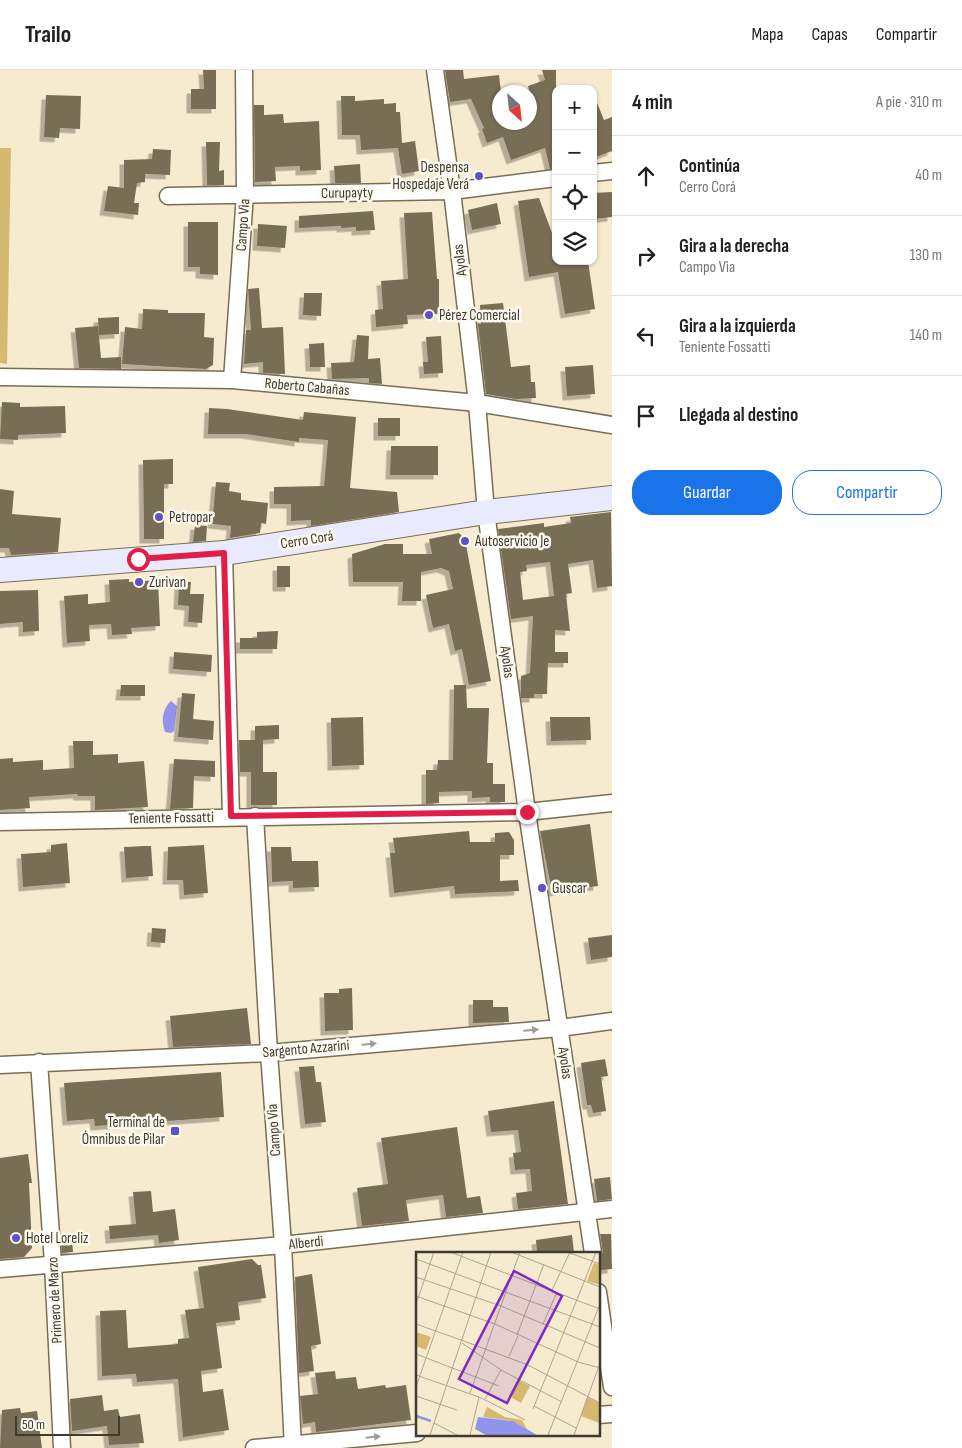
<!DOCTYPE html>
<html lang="es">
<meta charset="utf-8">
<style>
:root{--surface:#fff;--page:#f6f6f6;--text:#222;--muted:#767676;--line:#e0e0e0;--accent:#1a73e8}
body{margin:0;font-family:"Sofia Sans Condensed",sans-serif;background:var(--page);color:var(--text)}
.controls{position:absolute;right:15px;top:15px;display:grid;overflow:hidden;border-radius:10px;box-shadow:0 1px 4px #0004}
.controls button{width:45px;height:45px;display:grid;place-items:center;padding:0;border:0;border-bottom:1px solid var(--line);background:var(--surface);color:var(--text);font:25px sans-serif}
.compass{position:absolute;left:492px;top:15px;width:45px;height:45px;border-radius:50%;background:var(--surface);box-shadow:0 1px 4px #0004;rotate:153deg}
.scale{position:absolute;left:15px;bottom:12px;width:105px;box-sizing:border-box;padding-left:5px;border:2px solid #403b30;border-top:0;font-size:14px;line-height:18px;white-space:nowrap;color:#403b30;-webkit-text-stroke:4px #fef9ee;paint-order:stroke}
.stop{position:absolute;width:15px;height:15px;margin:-11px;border:4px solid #e11d48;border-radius:50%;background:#fff}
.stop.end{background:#e11d48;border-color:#fff;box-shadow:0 1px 5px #0008}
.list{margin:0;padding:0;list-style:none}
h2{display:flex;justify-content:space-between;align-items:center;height:65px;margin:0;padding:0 20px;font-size:21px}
h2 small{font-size:16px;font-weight:400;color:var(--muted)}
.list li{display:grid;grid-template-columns:32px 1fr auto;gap:15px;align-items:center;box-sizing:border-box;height:80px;padding:0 20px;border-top:1px solid var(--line)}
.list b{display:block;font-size:19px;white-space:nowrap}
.list p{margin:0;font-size:16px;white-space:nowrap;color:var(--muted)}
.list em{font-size:16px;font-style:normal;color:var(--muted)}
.actions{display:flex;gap:10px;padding:15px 20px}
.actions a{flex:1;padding:11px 0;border:1px solid var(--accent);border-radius:20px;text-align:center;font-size:18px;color:var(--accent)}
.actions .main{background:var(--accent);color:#fff}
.icon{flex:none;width:28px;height:28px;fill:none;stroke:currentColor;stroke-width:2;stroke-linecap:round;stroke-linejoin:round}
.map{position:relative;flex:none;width:612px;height:1378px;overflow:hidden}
header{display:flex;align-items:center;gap:30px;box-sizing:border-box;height:70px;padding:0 25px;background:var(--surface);border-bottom:1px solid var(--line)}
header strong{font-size:24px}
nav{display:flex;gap:28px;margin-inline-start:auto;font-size:18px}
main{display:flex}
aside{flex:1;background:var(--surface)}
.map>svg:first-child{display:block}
.green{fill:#d5b971}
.water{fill:#9393ed}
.building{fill:#786d54;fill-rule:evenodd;filter:url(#shadow)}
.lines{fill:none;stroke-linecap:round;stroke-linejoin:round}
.street-casing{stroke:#786e54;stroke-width:19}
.secondary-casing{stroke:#786e54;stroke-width:26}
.street{stroke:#fff;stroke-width:16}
.secondary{stroke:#e9eafe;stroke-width:24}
.oneway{fill:#a09d98}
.route{stroke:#e11d48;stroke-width:6}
.poi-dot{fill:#5e52ca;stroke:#fef9ee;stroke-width:2}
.labels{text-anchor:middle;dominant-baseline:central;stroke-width:5;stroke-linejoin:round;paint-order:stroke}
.poi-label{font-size:15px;fill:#403b30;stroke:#fef9ee;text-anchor:start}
.street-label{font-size:15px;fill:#403b30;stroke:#fef9ee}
.inset-river{fill:none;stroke:#9393ed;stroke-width:2.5}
.inset-road{fill:none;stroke:#aea58f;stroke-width:1}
.view{fill:#7b2cbf;fill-opacity:0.15;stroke:#7b2cbf;stroke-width:2.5}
.inset-edge{fill:none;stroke:#403b30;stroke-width:2.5}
</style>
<header>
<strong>Trailo</strong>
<nav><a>Mapa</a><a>Capas</a><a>Compartir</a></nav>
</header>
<main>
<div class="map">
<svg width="612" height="1378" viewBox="0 0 612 1378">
<defs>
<filter id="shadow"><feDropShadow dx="-4.5" dy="4.5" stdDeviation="0" flood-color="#0004"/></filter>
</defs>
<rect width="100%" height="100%" fill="#f7ebcf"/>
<path class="green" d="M 0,78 L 11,78 L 7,294 L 0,293 Z"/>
<path class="water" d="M 171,631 L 177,636 L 174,661 L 171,663 L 165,662 C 161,651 162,639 171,631 Z"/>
<path class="building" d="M 203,0 L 216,0 L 216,39 L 191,39 L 191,19 L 204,19 Z
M 445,0 L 463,0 L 464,9 L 499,5 L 501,22 L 500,52 L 530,52 L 530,43 L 535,40 L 528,16 L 545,10 L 542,0 L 556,0 L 556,98 L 550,99 L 545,78 L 511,90 L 503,67 L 487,73 L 482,59 L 484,58 L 471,29 L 450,32 Z
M 593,23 L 604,50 L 612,47 L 612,81 L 596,87 L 593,80 Z
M 46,25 L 81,26 L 80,59 L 60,58 L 59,68 L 44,67 Z
M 341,26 L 355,26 L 355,31 L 384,29 L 384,34 L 396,33 L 396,42 L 400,42 L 402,73 L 415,71 L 419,101 L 402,104 L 398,78 L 361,80 L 360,65 L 342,65 Z
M 254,35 L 264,35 L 264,45 L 283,44 L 284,53 L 319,51 L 321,100 L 300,101 L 300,96 L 275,97 L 276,111 L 255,112 Z
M 206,72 L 220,72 L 219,101 L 224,100 L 224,115 L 207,115 Z
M 153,79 L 171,80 L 170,105 L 145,104 L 145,112 L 137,113 L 134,133 L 139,133 L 138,145 L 104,141 L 108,116 L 124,118 L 124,90 L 152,89 Z
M 360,94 L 361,113 L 335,113 L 334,96 Z
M 612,122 L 612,147 L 593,149 L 593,123 Z
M 539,128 L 552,163 L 556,162 L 556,191 L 588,191 L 595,239 L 565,244 L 558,202 L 529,207 L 518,131 Z
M 497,133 L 501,154 L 472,160 L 468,140 Z
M 373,141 L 375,160 L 356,161 L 356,157 L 341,158 L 341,156 L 299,158 L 299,146 Z
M 432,142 L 437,209 L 439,209 L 439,244 L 407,245 L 408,254 L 376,257 L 375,240 L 383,239 L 381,211 L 408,209 L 404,143 Z
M 188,152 L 218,152 L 218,205 L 200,204 L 200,197 L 188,197 Z
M 258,154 L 287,156 L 285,178 L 257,176 Z
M 259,218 L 262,258 L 283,257 L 285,304 L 263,303 L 263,292 L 244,294 L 246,260 L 251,260 L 248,219 Z
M 304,223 L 322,223 L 321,246 L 303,245 Z
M 503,233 L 511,297 L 530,295 L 531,312 L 535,312 L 536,328 L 516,329 L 486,324 L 478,254 L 481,254 L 480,235 Z
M 143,239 L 168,240 L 168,243 L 205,243 L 204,267 L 214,268 L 213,295 L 206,299 L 122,294 L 125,257 L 142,259 Z
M 119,247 L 119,264 L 99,265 L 98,248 Z
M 98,256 L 101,288 L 121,287 L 121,299 L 79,298 L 75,258 Z
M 357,265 L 369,266 L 368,289 L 380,288 L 382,314 L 369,313 L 369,308 L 332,309 L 331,293 L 354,292 Z
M 441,266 L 443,303 L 424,304 L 423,292 L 428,292 L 426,267 Z
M 324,273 L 325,297 L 310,297 L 309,274 Z
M 593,295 L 595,324 L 567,326 L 565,297 Z
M 2,332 L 20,333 L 20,337 L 65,336 L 66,363 L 18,365 L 18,370 L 0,369 Z
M 209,338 L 227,339 L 303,350 L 304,342 L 356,347 L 350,418 L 397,422 L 399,442 L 311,456 L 311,450 L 291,451 L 291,434 L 274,434 L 274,417 L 324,416 L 328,370 L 299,368 L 299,372 L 246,364 L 208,364 Z
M 378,348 L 400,348 L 400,366 L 378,366 Z
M 391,376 L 438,376 L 438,405 L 390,405 Z
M 173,389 L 173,414 L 164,414 L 164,469 L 144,469 L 143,390 Z
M 216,412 L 230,413 L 229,421 L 241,423 L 241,430 L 268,433 L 266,454 L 261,453 L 260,463 L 230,468 L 231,456 L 212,454 Z
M 0,419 L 14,421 L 12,444 L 61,448 L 58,482 L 11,485 L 9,478 L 0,478 Z
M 611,442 L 612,516 L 597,518 L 593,490 L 568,494 L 572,523 L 566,524 L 570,561 L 555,560 L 555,582 L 568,582 L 568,593 L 548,593 L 547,624 L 534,624 L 534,628 L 521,628 L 521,606 L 530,603 L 533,546 L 511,549 L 498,459 L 544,453 L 544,457 L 571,453 L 570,447 ZM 550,492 L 554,526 L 523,530 L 520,502 L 527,501 L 526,495 Z
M 195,455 L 207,456 L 206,471 L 193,472 Z
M 459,463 L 465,469 L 491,611 L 469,615 L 462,579 L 455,581 L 449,554 L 433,558 L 426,525 L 453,519 L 449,501 L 441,498 L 421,502 L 421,531 L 402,531 L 403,512 L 353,512 L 352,484 L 385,474 L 403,474 L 403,484 L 432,484 L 429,469 Z
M 277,496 L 290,496 L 290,517 L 277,517 Z
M 129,509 L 129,512 L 158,510 L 160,556 L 131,558 L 132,564 L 112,565 L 111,554 L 89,555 L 90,571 L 67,573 L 64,526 L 88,524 L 88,534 L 110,532 L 109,510 Z
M 179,511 L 191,512 L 190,524 L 204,524 L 202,553 L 188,552 L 189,536 L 178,535 Z
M 38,520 L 39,561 L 23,562 L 23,552 L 0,554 L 0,521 Z
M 278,561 L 277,579 L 240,579 L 240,568 L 257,568 L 257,562 Z
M 174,582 L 212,585 L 211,602 L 173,599 Z
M 121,615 L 145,615 L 145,626 L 120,626 Z
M 454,615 L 466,615 L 467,638 L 489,638 L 487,693 L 493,693 L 493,714 L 505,714 L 505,732 L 490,732 L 490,727 L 472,728 L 472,721 L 439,722 L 439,733 L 426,734 L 426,700 L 437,700 L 438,690 L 453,690 Z
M 182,623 L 195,624 L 193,649 L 214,651 L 213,670 L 178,667 Z
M 363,647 L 364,695 L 332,696 L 331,648 Z
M 550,647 L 590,647 L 591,670 L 551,671 Z
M 279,655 L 279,669 L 263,670 L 263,702 L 277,702 L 277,735 L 251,735 L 251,702 L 240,702 L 239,670 L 255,670 L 255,656 Z
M 73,671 L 93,671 L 93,685 L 118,684 L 118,693 L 144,691 L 148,737 L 95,740 L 95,726 L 78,726 L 77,724 L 29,727 L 30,738 L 0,740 L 0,689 L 13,688 L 13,692 L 43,690 L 43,700 L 74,698 Z
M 174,689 L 215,691 L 215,707 L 194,706 L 193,738 L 170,739 Z
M 590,754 L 598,816 L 552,822 L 540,761 Z
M 469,761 L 470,772 L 495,772 L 495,763 L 509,762 L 514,770 L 514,785 L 500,785 L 500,811 L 518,810 L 519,821 L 455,824 L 454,816 L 394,823 L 390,783 L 395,783 L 393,768 Z
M 67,773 L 70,813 L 23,817 L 21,784 L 51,782 L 51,775 Z
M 204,775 L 208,823 L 184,825 L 183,810 L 167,810 L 168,777 Z
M 145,776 L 151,776 L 153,806 L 126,808 L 124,777 Z
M 271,777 L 291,777 L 292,791 L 318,791 L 319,817 L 293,818 L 293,811 L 272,812 Z
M 152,858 L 166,859 L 165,873 L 151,872 Z
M 612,865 L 612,887 L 591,890 L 588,868 Z
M 352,918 L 353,960 L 325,961 L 324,923 L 339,923 L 339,919 Z
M 473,930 L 493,930 L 493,937 L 508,937 L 509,952 L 473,953 Z
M 247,938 L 251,974 L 173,977 L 170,946 Z
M 605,989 L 608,1006 L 601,1007 L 606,1041 L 593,1043 L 591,1035 L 587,1035 L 581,993 Z
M 314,996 L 316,1012 L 321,1012 L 326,1052 L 305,1054 L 299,997 Z
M 221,1002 L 224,1047 L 95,1056 L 94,1049 L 67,1051 L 64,1013 Z
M 554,1031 L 568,1134 L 518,1139 L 516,1123 L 532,1121 L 530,1099 L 515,1100 L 513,1083 L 521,1082 L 518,1060 L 491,1062 L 488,1041 Z
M 457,1057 L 467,1128 L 480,1126 L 483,1143 L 446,1147 L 443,1125 L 406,1130 L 409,1151 L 362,1156 L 357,1118 L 388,1114 L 381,1068 Z
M 28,1084 L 32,1113 L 29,1113 L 32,1178 L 24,1187 L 0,1189 L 0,1088 Z
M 610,1107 L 612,1129 L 597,1131 L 594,1109 Z
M 151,1121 L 153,1142 L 175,1139 L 179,1170 L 159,1173 L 158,1165 L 110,1169 L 109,1156 L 136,1154 L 133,1122 Z
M 600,1164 L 611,1164 L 612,1199 L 601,1200 L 600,1190 L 603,1182 Z
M 572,1165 L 574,1183 L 537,1183 L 536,1170 Z
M 61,1169 L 72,1169 L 73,1182 L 62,1183 Z
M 252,1189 L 258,1195 L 261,1195 L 266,1228 L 238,1232 L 240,1250 L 216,1253 L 222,1298 L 201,1301 L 203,1322 L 223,1319 L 229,1360 L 183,1367 L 178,1309 L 137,1312 L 136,1304 L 102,1306 L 100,1241 L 126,1240 L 128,1278 L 178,1274 L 178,1269 L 189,1268 L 185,1240 L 204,1238 L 198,1197 Z
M 312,1204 L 321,1274 L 311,1276 L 314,1301 L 299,1303 L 295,1207 Z
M 335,1301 L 336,1309 L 356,1307 L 358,1319 L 385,1315 L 386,1318 L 406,1315 L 411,1350 L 316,1362 L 315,1352 L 303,1354 L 300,1326 L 318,1324 L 315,1303 Z
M 102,1325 L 104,1341 L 118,1339 L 120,1347 L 140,1344 L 144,1373 L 109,1375 L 107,1356 L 72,1361 L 70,1329 Z
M 20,1338 L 21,1343 L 37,1341 L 42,1378 L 0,1378 L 2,1340 Z"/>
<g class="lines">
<g class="street-casing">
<path id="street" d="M 435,0 L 452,121 L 477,333 L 486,442 L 527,742 L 593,1183
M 593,103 L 612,101
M 168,126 L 452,121 L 556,108
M 0,307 L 232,310 L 477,333 L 612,355
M 232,310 L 245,124 L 244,0
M 224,483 L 231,746
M 255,746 L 269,983 L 283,1175 L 293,1378
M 0,752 L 527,742 L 612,733
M 39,992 L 53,1194 L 62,1378
M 0,995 L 269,983 L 560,958 L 612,951
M 0,1199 L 283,1175 L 612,1139
M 598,1222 L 612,1317
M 598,1345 L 612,1344
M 254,1378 L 417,1363"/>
</g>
<g class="secondary-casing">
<path id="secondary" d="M 0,500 L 224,483 L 486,442 L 612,428"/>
</g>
<use href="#street" class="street"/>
<use href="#secondary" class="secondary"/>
</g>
<defs><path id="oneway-solid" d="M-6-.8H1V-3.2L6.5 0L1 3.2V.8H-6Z" transform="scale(1.25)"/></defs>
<g class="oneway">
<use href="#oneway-solid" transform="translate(531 960) rotate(-5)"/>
<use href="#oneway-solid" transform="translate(369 974) rotate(-5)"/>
<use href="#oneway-solid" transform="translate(373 1367) rotate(-6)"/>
</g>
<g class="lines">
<path class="route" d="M 138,489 L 224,483 L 231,746 L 527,742"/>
</g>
<g class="poi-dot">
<circle cx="479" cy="106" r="5"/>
<circle cx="429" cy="245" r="5"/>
<circle cx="159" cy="447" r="5"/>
<circle cx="465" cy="471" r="5"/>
<circle cx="139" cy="512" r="5"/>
<circle cx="542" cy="818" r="5"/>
<rect x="170" y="1056" width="10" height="10" rx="2.5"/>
<circle cx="16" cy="1168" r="5"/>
</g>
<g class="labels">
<g class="poi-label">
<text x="469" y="97" text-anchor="end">Despensa<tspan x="469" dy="17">Hospedaje Verá</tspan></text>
<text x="439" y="245">Pérez Comercial</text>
<text x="169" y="447">Petropar</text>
<text x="475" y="471">Autoservicio Je</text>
<text x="149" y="512">Zurivan</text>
<text x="552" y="818">Guscar</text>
<text x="165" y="1052" text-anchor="end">Terminal de<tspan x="165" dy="17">Ómnibus de Pilar</tspan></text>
<text x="26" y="1168">Hotel Loreliz</text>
</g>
<g class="street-label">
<text transform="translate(347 123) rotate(-1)">Curupayty</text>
<text transform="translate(243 155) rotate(-86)">Campo Vìa</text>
<text transform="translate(460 190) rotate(-97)">Ayolas</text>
<text transform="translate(307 317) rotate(5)">Roberto Cabañas</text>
<text transform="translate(307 470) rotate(-9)">Cerro Corá</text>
<text transform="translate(507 592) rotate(82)">Ayolas</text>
<text transform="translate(171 748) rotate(-1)">Teniente Fossatti</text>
<text transform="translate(306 979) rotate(-5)">Sargento Azzarini</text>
<text transform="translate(565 993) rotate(82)">Ayolas</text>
<text transform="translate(274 1060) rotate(-94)">Campo Vìa</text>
<text transform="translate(306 1173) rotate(-6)">Alberdi</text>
<text transform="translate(55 1230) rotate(-93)">Primero de Marzo</text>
</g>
</g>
<g transform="translate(416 1182)">
<rect width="184" height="184" fill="#f7ebcf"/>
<path d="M 178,11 L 184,13 L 184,33 L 171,29 ZM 0,80 L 15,85 L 10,98 L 0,94 ZM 102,128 L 114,134 L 105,151 L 93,144 ZM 171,145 L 184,151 L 183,171 L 165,164 ZM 71,155 L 89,165 L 106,168 L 111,177 L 97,169 L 67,165 Z" fill="#d5b971"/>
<path d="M 62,165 L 97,169 L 121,183 L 70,183 L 59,177 Z" fill="#9393ed"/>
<path class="inset-river" d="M 0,164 L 15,169"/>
<path class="inset-road" d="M 34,0 L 184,57M 95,0 L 184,35M 151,0 L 184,12M 0,7 L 184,75M 0,25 L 85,54 L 184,96M 136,38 L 154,0M 0,44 L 79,72 L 162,110 L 184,116M 0,52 L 18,0M 0,72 L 45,88M 127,72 L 141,40M 101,83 L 128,12M 45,88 L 112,113 L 184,151M 46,91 L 85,118 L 146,150M 0,102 L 83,134M 93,104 L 102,84M 0,123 L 63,145 L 109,168M 0,135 L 47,0M 54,141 L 104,0M 0,144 L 41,158M 69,147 L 85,118M 118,154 L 160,176M 117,157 L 180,0M 18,171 L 41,183M 14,183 L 75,0M 54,183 L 63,145M 132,183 L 184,52M 158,183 L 184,111"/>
<path class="view" d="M 98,19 L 146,44 L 91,151 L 43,127 Z"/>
<rect width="184" height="184" class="inset-edge"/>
</g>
</svg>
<div class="controls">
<button>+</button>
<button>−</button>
<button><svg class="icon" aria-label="locate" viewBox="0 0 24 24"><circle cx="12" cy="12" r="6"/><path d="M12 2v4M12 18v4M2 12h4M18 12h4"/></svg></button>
<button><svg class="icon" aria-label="layers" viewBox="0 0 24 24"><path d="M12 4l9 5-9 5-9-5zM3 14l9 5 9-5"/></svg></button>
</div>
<svg class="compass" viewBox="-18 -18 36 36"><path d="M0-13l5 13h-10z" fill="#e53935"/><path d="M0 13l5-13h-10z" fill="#767676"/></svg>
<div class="scale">50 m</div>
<div class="stop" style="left:138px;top:489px"></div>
<div class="stop end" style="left:527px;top:742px"></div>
</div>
<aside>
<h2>4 min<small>A pie · 310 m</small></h2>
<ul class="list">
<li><svg class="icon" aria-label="ahead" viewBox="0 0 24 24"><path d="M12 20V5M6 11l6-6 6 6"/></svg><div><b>Continúa</b><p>Cerro Corá</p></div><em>40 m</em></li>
<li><svg class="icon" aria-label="right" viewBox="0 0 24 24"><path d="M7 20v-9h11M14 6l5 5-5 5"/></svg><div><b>Gira a la derecha</b><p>Campo Vìa</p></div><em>130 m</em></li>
<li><svg class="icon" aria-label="left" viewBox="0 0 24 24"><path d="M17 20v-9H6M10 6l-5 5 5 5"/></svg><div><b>Gira a la izquierda</b><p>Teniente Fossatti</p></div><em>140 m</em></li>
<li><svg class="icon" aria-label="arrive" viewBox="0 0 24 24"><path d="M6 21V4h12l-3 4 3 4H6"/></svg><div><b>Llegada al destino</b></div></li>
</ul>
<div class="actions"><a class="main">Guardar</a><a>Compartir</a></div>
</aside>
</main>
